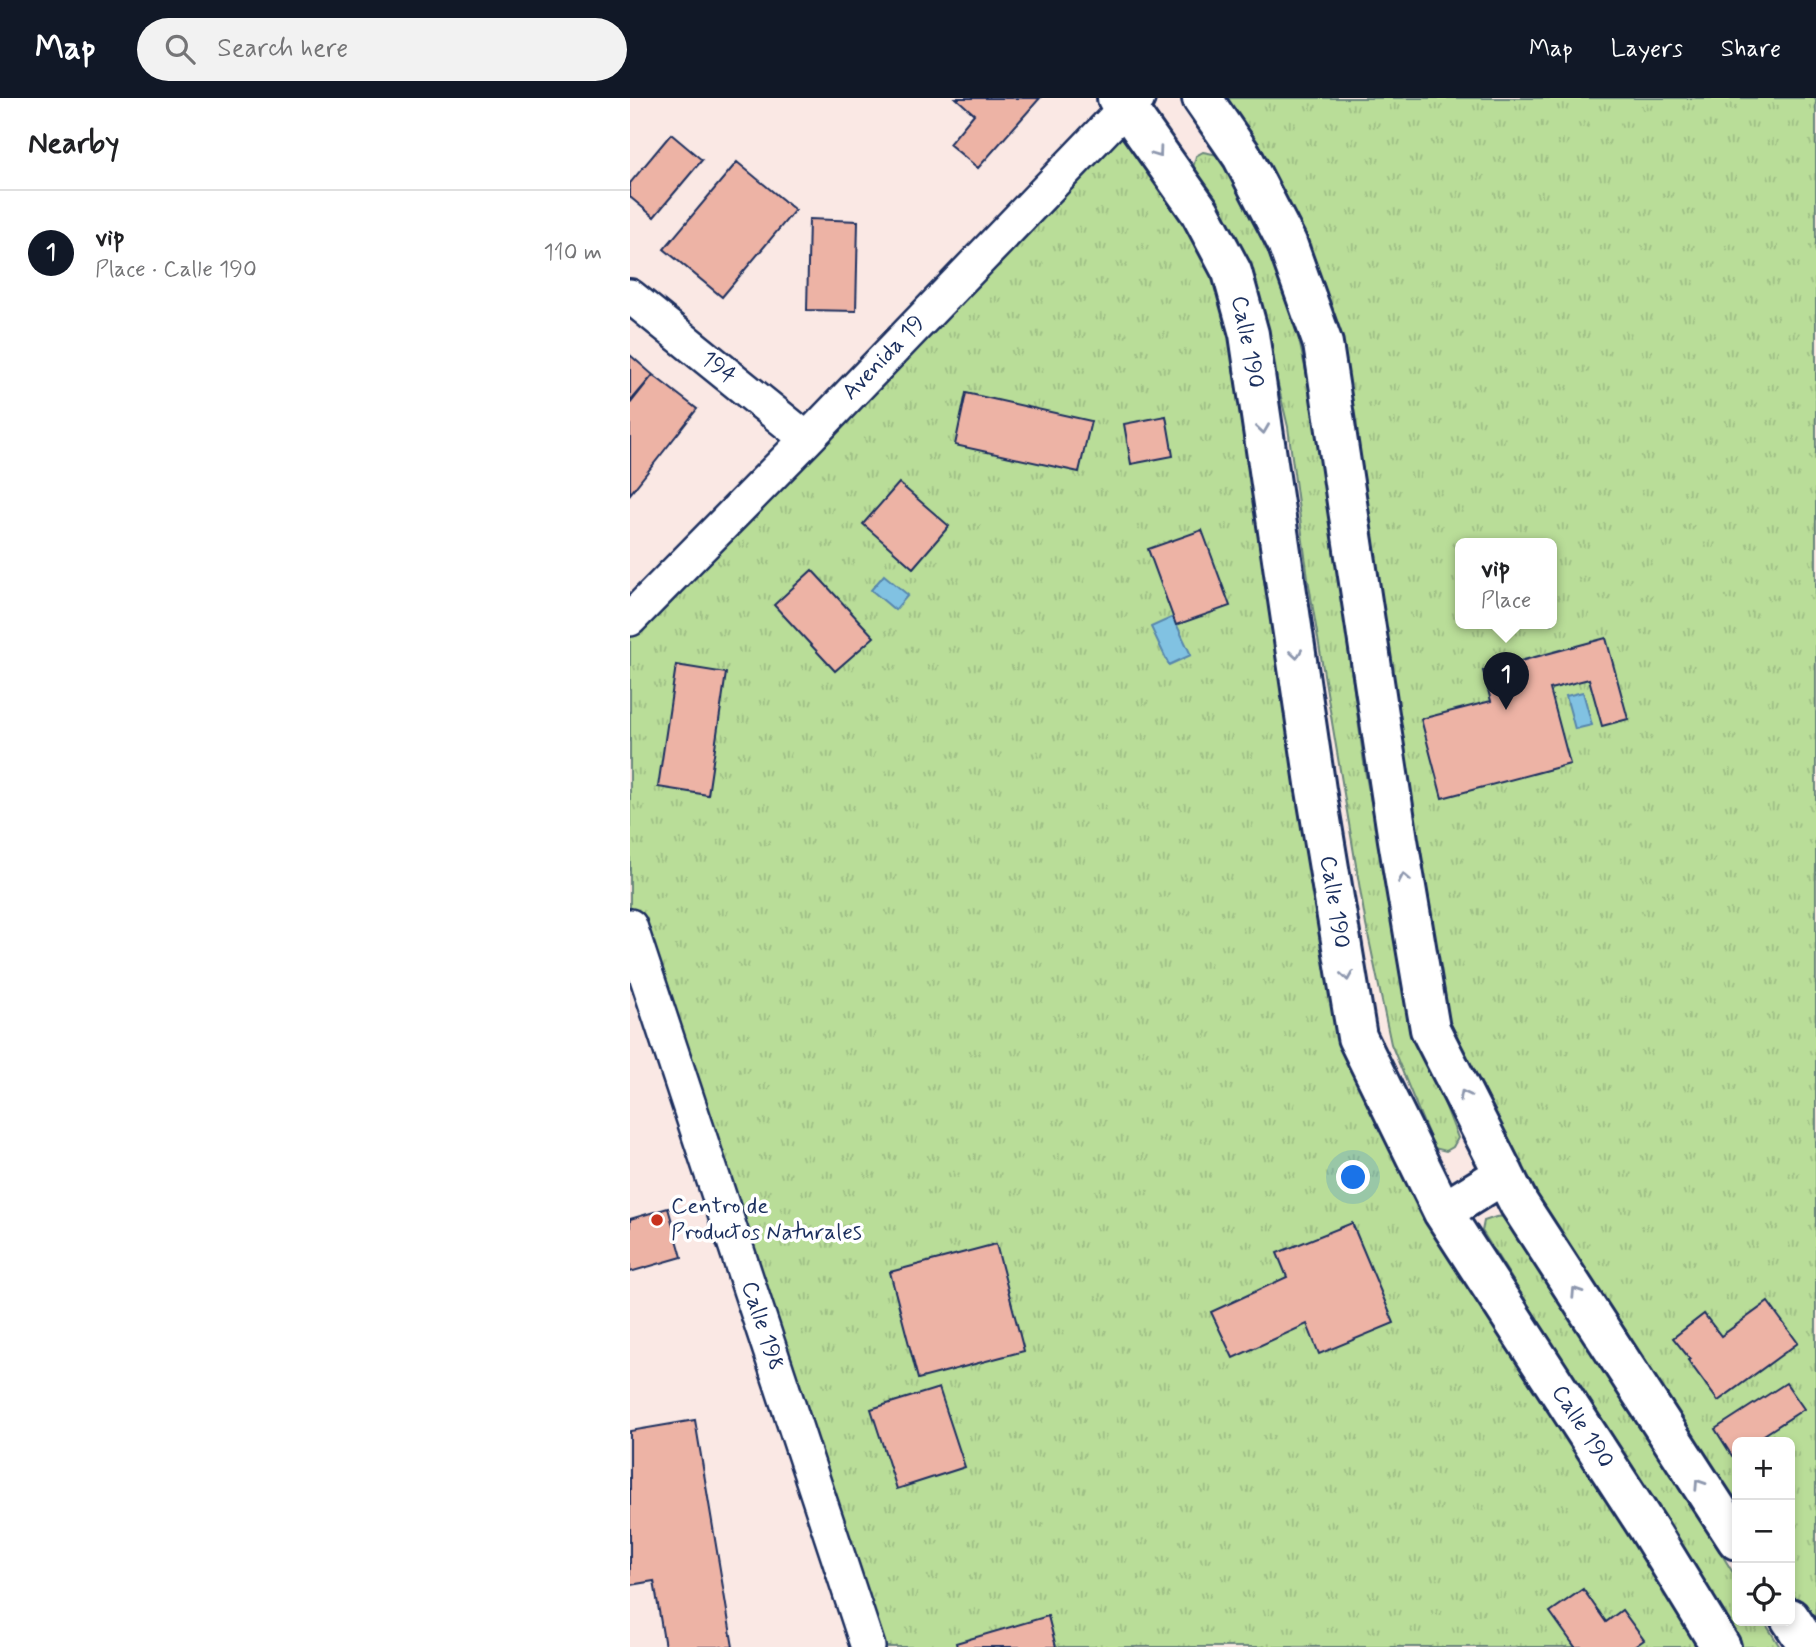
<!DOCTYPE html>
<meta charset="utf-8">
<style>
:root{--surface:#fff;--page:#f2f2f2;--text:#202124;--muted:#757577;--line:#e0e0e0;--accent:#111827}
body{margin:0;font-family:Mynerve,sans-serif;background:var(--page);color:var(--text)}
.controls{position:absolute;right:21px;bottom:21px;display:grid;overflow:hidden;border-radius:10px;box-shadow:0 4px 10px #0003}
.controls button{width:63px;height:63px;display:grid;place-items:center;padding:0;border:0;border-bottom:2px solid var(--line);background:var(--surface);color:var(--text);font:35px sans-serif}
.you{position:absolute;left:724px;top:1080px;width:24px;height:24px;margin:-18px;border:5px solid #fff;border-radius:50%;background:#1a73e8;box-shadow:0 0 0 10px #1a73e833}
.badge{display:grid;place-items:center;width:46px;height:46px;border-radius:50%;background:var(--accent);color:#fff;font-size:23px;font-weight:700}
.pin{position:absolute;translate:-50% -58px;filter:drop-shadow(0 2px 4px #0008)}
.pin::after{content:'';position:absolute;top:37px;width:24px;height:21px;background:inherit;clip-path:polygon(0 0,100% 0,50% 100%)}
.popup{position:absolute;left:825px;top:440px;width:102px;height:91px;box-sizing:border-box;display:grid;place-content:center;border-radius:10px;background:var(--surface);filter:drop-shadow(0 2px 5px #0005);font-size:23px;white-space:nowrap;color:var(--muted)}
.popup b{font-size:26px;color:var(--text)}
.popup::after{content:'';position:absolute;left:50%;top:100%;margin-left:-14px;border:14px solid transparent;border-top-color:var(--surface)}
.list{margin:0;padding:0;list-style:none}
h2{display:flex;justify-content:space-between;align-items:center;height:91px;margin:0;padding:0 28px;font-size:30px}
h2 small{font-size:23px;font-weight:400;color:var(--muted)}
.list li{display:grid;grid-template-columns:46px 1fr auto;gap:21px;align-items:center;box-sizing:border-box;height:126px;padding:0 28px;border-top:2px solid var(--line)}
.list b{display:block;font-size:26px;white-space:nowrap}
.list p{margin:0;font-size:23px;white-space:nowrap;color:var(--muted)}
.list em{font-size:23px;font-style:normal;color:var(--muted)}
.icon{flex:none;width:38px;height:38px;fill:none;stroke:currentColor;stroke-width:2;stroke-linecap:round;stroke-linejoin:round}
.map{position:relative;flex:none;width:1186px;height:1549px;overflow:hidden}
header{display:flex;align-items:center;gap:42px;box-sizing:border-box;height:98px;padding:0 35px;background:var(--accent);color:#fff}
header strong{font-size:33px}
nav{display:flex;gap:38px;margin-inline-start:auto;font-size:24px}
.search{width:490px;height:63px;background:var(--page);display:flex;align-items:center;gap:18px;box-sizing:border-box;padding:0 24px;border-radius:38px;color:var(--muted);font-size:26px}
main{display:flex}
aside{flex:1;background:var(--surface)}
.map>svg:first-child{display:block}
.grass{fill:url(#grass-tufts);stroke:#6a867b;stroke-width:2;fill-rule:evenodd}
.water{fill:#81c2e2;stroke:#5887ad;stroke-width:2}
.building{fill:#edb3a5;stroke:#1b2f5e;stroke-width:2}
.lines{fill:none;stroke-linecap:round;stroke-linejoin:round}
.minor-casing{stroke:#1b2f5e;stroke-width:38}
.secondary-casing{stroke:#1b2f5e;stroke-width:44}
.minor{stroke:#fff;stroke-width:33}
.secondary{stroke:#fff;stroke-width:38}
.oneway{stroke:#8d97ae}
.poi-dot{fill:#c8321e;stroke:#fff;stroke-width:2.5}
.labels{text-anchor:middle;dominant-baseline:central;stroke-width:7;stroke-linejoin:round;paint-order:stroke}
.street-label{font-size:23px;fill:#1b2f5e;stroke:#fff}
.poi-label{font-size:23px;fill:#1b2f5e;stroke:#fff;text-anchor:start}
</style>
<header>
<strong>Map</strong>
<div class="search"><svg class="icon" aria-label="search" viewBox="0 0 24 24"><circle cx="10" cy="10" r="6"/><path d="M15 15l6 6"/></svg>Search here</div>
<nav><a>Map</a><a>Layers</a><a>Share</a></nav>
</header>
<main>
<aside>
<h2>Nearby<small></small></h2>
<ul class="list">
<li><span class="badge">1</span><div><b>vip</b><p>Place · Calle 190</p></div><em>110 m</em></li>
</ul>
</aside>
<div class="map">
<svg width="1186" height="1549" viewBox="0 0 1186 1549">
<defs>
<pattern id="grass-tufts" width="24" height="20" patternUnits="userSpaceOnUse" patternTransform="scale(1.75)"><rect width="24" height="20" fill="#b9dd98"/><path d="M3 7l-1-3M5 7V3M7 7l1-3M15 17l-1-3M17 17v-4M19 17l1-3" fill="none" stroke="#9ebe85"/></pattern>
</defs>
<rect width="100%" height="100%" fill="#fae8e4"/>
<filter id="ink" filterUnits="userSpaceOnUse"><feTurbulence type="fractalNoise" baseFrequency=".0143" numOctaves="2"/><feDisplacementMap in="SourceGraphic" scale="14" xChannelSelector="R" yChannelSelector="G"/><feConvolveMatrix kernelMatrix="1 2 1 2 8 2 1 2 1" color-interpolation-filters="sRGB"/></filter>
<g filter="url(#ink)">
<path class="grass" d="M 572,0 L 1186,0 L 1186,1549 L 1160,1520 L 1160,1344 L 1107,1344 L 1107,1442 L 800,931 L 693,246 ZM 830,446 L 922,446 L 922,526 L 830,526 Z
M 496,9 L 602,174 L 727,939 L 1089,1549 L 238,1549 L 0,828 L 0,521 Z
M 573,54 L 588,57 L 631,127 L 659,197 L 687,323 L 735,672 L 782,923 L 828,1040 L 823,1049 L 816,1053 L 804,1050 L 761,946 L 736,827 L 678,481 L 658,329 L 630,210 L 608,140 L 563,70 L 566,58 Z
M 877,1118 L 889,1132 L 1107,1481 L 1107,1523 L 1134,1523 L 1150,1549 L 1112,1549 L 852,1133 L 854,1123 L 866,1119 Z"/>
<path class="water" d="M 254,477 L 278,497 L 265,512 L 241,492 Z
M 543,519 L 561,557 L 539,567 L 521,529 Z
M 953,594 L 962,627 L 945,631 L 936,598 Z"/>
<path class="building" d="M 326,0 L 410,0 L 348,70 L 319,46 L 344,16 Z
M 41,36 L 72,62 L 24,119 L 0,99 L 0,85 Z
M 107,64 L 165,112 L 92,199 L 34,151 Z
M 179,121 L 228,123 L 226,213 L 177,212 Z
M 0,257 L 23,277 L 0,304 Z
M 23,277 L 67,311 L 0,396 L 0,306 Z
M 336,295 L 461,323 L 449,374 L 325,347 Z
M 536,318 L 543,358 L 501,366 L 494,326 Z
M 269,385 L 319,428 L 283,470 L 233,426 Z
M 572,432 L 600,508 L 546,527 L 518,451 Z
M 182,472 L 244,539 L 205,573 L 144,507 Z
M 976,540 L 998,621 L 972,628 L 959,581 L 920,591 L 940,666 L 812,700 L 791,621 L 861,603 L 853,573 Z
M 46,567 L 96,575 L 78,697 L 28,689 Z
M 38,1110 L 52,1159 L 0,1174 L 0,1121 Z
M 722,1125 L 764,1225 L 689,1256 L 677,1226 L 603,1260 L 581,1214 L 657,1179 L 647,1155 Z
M 366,1146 L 394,1253 L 288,1281 L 260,1174 Z
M 1138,1204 L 1168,1245 L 1088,1303 L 1058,1262 L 1060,1261 L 1043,1240 L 1074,1216 L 1091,1238 Z
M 1156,1285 L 1174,1311 L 1123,1344 L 1107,1344 L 1107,1355 L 1102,1358 L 1085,1331 Z
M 309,1290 L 335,1369 L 267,1391 L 241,1311 Z
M 65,1322 L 103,1549 L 35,1549 L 24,1483 L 0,1487 L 0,1333 Z
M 953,1491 L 976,1524 L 992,1512 L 1014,1542 L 1004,1549 L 945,1549 L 920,1514 Z
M 418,1518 L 426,1549 L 327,1549 L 326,1545 Z"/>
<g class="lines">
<g class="minor-casing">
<path id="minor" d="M 0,198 L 177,341
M 0,521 L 177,341 L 496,9 L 508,0
M 0,828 L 238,1549"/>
</g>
<g class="secondary-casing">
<path id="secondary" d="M 487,0 L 496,9 L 570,114 L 602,174 L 619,236 L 686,692 L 727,939 L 813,1114 L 1018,1430 L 1091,1549
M 572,0 L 612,58 L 657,145 L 693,246 L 768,742 L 800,931 L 889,1106 L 1107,1442
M 813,1114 L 874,1076
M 1160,1520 L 1179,1549"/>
</g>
<use href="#minor" class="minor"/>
<use href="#secondary" class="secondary"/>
</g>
<defs><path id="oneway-chevron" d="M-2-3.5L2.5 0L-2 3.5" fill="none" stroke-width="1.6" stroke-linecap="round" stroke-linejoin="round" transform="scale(1.75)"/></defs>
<g class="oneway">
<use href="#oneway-chevron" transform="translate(528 55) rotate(54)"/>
<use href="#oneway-chevron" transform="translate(633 331) rotate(82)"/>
<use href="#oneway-chevron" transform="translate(666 556) rotate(82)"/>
<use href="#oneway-chevron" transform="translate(774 780) rotate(-100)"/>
<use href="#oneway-chevron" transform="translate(717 878) rotate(81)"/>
<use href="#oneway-chevron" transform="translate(834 997) rotate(-117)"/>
<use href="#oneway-chevron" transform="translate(946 1194) rotate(-123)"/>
<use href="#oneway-chevron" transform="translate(1069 1386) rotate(-123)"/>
</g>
</g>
<circle class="poi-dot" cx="27" cy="1122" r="7"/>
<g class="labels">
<g class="street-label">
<text transform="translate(617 244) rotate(79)">Calle 190</text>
<text transform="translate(254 260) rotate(-46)">Avenida 19</text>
<text transform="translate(88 270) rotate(39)">194</text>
<text transform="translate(704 804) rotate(81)">Calle 190</text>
<text transform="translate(132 1228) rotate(72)">Calle 198</text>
<text transform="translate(952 1329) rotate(57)">Calle 190</text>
</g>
<g class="poi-label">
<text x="41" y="1109">Centro de<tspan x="41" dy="26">Productos Naturales</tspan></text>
</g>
</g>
</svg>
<div class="controls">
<button>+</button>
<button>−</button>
<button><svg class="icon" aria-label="locate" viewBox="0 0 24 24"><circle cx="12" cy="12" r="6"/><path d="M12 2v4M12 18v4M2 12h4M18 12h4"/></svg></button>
</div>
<div class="you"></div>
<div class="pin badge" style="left:876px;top:612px">1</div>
<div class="popup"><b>vip</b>Place</div>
</div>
</main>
